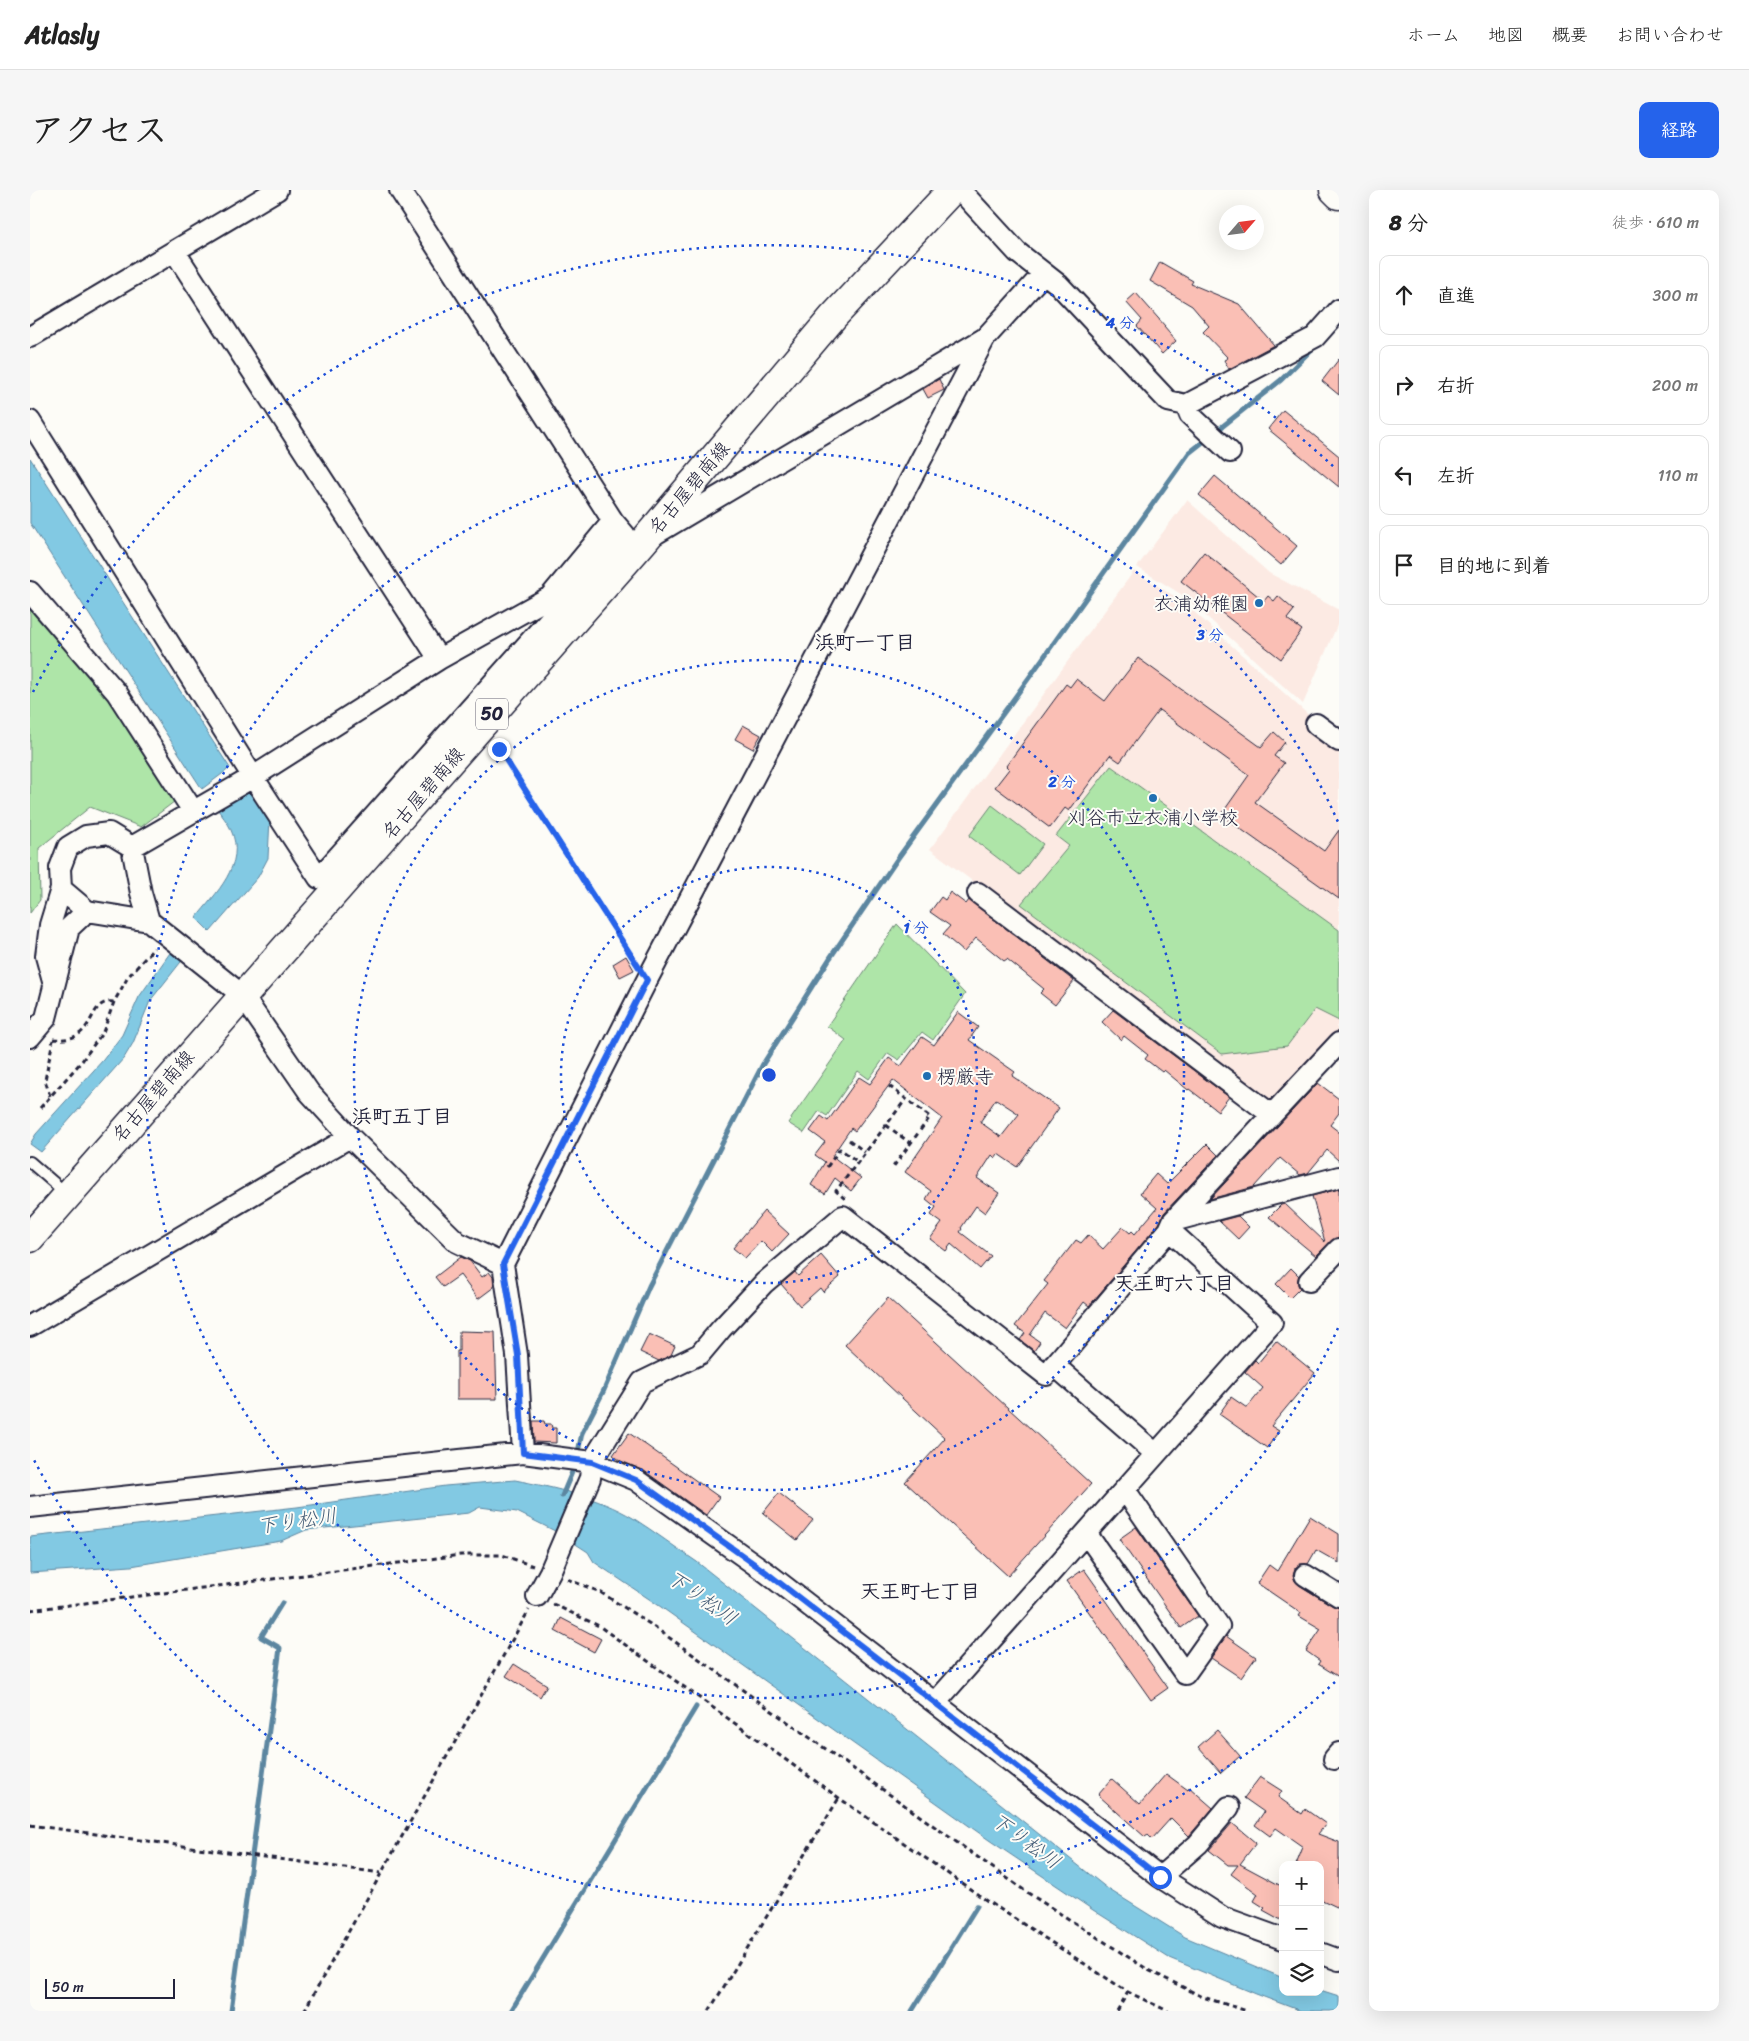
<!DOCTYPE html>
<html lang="ja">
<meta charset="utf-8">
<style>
:root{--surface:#fff;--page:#f6f6f6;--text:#222;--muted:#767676;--line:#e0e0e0;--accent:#2563eb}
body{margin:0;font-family:Sriracha,"Klee One",sans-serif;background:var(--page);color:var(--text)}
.controls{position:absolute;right:15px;bottom:15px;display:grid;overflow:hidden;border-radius:10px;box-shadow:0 5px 20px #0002}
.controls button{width:45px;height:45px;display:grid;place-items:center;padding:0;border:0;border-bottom:1px solid var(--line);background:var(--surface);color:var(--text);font:25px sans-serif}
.compass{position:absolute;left:1189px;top:15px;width:45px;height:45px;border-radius:50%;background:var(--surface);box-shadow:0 5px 20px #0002;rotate:62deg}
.scale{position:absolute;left:15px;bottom:12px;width:130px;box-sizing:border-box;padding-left:5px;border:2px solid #22223b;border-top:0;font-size:14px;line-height:18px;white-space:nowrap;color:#22223b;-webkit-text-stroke:4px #fdfcf7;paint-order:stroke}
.stop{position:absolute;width:15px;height:15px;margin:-11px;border:4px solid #2563eb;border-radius:50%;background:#fff}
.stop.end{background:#2563eb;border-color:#fff;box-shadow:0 1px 5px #0008}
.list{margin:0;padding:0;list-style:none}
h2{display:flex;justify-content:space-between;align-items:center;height:65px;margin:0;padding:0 20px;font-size:21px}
h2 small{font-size:16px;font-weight:400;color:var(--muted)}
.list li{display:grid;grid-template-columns:32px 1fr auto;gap:15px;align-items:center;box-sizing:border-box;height:80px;margin:0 10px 10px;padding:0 10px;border:1px solid var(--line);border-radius:10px}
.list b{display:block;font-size:19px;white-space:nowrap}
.list em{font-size:16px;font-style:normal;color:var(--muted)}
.icon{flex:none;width:28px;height:28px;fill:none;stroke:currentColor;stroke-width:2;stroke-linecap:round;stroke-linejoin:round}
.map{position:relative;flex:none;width:1309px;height:1821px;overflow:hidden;border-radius:10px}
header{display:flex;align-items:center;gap:30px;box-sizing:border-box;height:70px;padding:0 25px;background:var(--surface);border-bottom:1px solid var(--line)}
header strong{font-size:24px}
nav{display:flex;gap:28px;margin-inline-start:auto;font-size:18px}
.intro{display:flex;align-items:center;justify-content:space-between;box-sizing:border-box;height:120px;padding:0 30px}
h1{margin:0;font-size:35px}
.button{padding:12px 22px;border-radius:10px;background:var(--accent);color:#fff;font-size:18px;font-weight:700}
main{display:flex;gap:30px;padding:0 30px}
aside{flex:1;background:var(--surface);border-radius:10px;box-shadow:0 5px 20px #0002}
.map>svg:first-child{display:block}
.built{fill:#fceae3}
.green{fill:#aee5a8;stroke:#688472}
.water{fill:#82c9e3;stroke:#5c86a0}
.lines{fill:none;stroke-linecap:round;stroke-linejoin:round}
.stream{stroke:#5c86a0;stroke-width:5}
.building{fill:#fabfb5;stroke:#22223b;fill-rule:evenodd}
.lane-casing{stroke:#22223b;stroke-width:14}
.street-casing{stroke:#22223b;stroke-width:24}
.secondary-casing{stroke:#22223b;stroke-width:31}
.primary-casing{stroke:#22223b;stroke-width:31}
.path{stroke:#22223b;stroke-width:3;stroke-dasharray:5 4;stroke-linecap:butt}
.lane{stroke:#fdfcf7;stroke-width:10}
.street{stroke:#fdfcf7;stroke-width:20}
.secondary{stroke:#fdfcf7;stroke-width:28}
.primary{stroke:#fdfcf7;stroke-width:28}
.route{stroke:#2563eb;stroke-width:6}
.ring{fill:none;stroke:#1d4ed8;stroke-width:2.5;stroke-dasharray:2.5 5}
.poi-dot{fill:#1f6fb2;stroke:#fdfcf7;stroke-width:2}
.labels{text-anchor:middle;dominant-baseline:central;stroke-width:4;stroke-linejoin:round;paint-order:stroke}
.shield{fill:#fdfcf7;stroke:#646373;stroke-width:1}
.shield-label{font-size:18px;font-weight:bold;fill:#22223b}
.street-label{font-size:19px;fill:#22223b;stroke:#fdfcf7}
.poi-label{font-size:19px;fill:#22223b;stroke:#fdfcf7;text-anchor:end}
.neighbourhood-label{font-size:20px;font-weight:bold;fill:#22223b;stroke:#fdfcf7}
.water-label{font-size:20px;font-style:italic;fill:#445c76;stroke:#fdfcf7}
.centre{fill:#1d4ed8;stroke:#fdfcf7;stroke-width:2.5}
.ring-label{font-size:15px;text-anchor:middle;font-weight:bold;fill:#1d4ed8;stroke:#fdfcf7;stroke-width:4;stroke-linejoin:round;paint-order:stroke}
</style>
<header>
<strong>Atlasly</strong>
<nav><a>ホーム</a><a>地図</a><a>概要</a><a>お問い合わせ</a></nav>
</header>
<div class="intro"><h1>アクセス</h1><a class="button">経路</a></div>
<main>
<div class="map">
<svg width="1309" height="1821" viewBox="0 0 1309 1821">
<rect width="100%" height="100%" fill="#fdfcf7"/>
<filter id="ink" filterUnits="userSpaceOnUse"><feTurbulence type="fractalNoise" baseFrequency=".02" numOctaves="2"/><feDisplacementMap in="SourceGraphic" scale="10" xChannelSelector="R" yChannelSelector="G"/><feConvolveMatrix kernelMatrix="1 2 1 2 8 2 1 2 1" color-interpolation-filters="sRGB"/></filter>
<g filter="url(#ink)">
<path class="built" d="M 1157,310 L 1239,383 L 1309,420 L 1309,431 L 1273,514 L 1154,406 L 1107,377 Z
M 1104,381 L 1152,411 L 1284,530 L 1309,557 L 1309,833 L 1306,837 L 1309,839 L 1309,846 L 1239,916 L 900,659 Z"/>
<path class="green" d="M 6,408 L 153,605 L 111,637 L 60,617 L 9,658 L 10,710 L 0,723 L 0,412 Z
M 1081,576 L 1309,740 L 1309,831 L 1285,819 L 1257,856 L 1192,864 L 991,714 L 1039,656 L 1026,646 Z
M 962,615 L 1013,654 L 990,685 L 939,646 Z
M 867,734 L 935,804 L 903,850 L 892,842 L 869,870 L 858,863 L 839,889 L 828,881 L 797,926 L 789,921 L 774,943 L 758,933 L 816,850 L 797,836 Z"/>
<path class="water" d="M 0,268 L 200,578 L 172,599 L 0,333 Z
M 217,600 L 240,628 L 238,668 L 228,687 L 180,742 L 166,728 C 185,704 217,674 201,640 C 198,632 191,625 186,617 Z
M 142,760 L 154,768 L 120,811 L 103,853 L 94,868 L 11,962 L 0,954 L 6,944 L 73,870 L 92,845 L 109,807 Z
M 485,1290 C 525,1298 568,1307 603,1328 C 625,1342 646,1358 667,1372 L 1078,1699 L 1155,1747 L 1253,1788 L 1253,1802 L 1290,1802 L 1290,1800 L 1309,1806 L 1309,1821 L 1271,1821 L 1226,1804 L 1139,1768 L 1063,1720 L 959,1650 L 631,1417 L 564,1372 L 558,1362 L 527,1342 L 487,1322 L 450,1317 L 439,1323 L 276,1340 L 251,1351 L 101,1376 L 0,1383 L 0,1347 L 267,1317 L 415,1296 Z"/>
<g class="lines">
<path class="stream" d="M 1184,243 L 1251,190 L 1284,157
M 547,1267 L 552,1243 L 574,1200 L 619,1096 L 733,874 L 800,768 L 868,668 L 1001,485 L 1159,263 L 1178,248
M 532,1306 L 545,1275
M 201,1821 L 250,1458 L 231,1447 L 252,1413
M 481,1821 L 666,1517
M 882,1821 L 947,1716"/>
</g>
<path class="building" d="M 1130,72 L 1163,91 L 1161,94 L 1209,114 L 1244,155 L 1199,179 L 1194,170 L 1198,168 L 1173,142 L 1179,136 L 1162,116 L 1120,91 Z
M 1106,103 L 1135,136 L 1134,137 L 1146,151 L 1132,164 L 1107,136 L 1112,130 L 1096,112 Z
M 1309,169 L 1309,205 L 1292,191 Z
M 909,189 L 914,200 L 898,208 L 893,199 Z
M 1253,220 L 1309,266 L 1309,297 L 1238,239 Z
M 1185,286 L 1267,356 L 1251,375 L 1169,305 Z
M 1174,362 L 1234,411 L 1238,406 L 1244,411 L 1248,406 L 1264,420 L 1257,429 L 1272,440 L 1251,469 L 1151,391 Z
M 1108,468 L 1231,557 L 1244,542 L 1255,552 L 1244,566 L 1254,573 L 1225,612 L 1294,661 L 1309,640 L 1309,709 L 1191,625 L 1219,585 L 1129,520 L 1090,572 L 1080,565 L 1039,621 L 1035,618 L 1020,638 L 965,597 L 979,579 L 976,576 L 1036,494 L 1040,497 L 1046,489 L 1075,511 Z
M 713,535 L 731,545 L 723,559 L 705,549 Z
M 920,702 L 936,714 L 939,710 L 1044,791 L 1025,815 L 1010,803 L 1014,799 L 977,769 L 974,771 L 946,748 L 934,762 L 913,744 L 920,736 L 900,722 L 911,707 L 915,710 Z
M 596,766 L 604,780 L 590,787 L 583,774 Z
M 1083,820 L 1199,907 L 1188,921 L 1159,899 L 1158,900 L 1134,880 L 1132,882 L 1115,869 L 1118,865 L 1094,846 L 1091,850 L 1072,832 Z
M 928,822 L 948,837 L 939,850 L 985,882 L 982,886 L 1029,918 L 987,977 L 968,964 L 965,968 L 962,965 L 947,988 L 969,1003 L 955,1023 L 946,1016 L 931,1038 L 932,1039 L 930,1042 L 961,1066 L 950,1079 L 921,1054 L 916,1061 L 900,1049 L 912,1033 L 901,1025 L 906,1017 L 896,1009 L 901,1001 L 875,982 L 912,928 L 863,890 L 825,941 L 821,938 L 802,966 L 831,988 L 821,1001 L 805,988 L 795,1004 L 781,995 L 795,972 L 785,965 L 795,952 L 780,941 L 791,926 L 798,931 L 829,887 L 840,894 L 859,868 L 871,876 L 892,847 L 904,855 ZM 966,909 L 989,924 L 971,947 L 950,932 Z
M 1288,893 L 1309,909 L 1309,923 L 1300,935 L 1309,942 L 1309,971 L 1297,960 L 1278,983 L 1270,985 L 1250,968 L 1224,997 L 1180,1009 Z
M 1177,954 L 1188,965 L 1134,1023 L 1129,1034 L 1059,1116 L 1054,1112 L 1035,1138 L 1015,1123 L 1000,1145 L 1010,1152 L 1004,1161 L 990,1150 L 995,1143 L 985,1136 L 1018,1094 L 1014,1091 L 1046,1050 L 1051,1053 L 1058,1045 L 1073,1059 L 1093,1037 L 1100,1043 L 1102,1041 L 1105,1044 L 1127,1018 L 1110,1003 L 1126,984 L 1137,994 Z
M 1309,999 L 1309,1047 L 1301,1051 L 1286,1066 L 1239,1027 L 1251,1015 L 1255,1014 L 1295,1052 L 1282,1006 Z
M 734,1021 L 759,1044 L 742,1062 L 731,1051 L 715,1068 L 703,1058 Z
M 1208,1026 L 1219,1037 L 1208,1049 L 1189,1031 Z
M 791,1065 L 810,1087 L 793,1102 L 790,1098 L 770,1116 L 751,1094 L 765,1082 L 768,1086 Z
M 431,1067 L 440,1071 L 452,1087 L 459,1082 L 463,1087 L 464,1097 L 448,1109 L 430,1085 L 413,1097 L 405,1087 Z
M 1261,1078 L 1269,1086 L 1268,1094 L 1270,1098 L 1260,1108 L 1246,1094 Z
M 858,1108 L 1061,1294 L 978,1386 L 875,1292 L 915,1248 L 815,1155 Z
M 429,1141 L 465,1142 L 467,1209 L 427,1209 L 427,1161 L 429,1161 Z
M 619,1144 L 645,1156 L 641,1165 L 629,1171 L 610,1162 Z
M 1246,1151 L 1285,1183 L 1241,1236 L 1249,1241 L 1237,1258 L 1189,1224 L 1201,1207 L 1217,1218 L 1233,1198 L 1215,1182 L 1225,1170 L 1228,1173 Z
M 503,1231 L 514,1231 L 515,1234 L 521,1234 L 522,1238 L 526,1238 L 526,1253 L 504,1252 Z
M 599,1243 L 689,1307 L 676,1325 L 613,1280 L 591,1271 L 583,1265 Z
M 749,1303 L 783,1330 L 767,1350 L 733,1323 Z
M 1280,1326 L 1309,1344 L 1309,1373 L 1286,1360 L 1278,1374 L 1270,1374 L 1265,1378 L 1263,1385 L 1265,1391 L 1269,1395 L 1303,1416 L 1309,1418 L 1309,1487 L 1288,1474 L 1290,1471 L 1276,1461 L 1291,1439 L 1269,1426 L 1271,1423 L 1227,1393 L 1239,1375 L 1247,1381 Z
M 1106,1337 L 1168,1426 L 1151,1438 L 1089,1349 Z
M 1054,1379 L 1138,1498 L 1121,1510 L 1037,1391 Z
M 531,1428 L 571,1449 L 564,1462 L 525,1441 Z
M 1196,1446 L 1226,1467 L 1211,1488 L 1181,1468 Z
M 484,1474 L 517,1495 L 510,1507 L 476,1486 Z
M 1187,1540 L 1210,1566 L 1191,1583 L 1168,1557 Z
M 1136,1584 L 1158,1600 L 1159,1597 L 1183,1618 L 1159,1646 L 1141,1628 L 1122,1649 L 1118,1645 L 1115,1647 L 1068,1605 L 1082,1589 L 1110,1614 Z
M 1230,1587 L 1252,1601 L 1248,1607 L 1272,1624 L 1275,1619 L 1296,1634 L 1288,1644 L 1309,1652 L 1309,1718 L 1290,1709 L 1290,1675 L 1266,1675 L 1273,1657 L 1246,1638 L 1240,1646 L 1225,1635 L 1234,1622 L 1214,1608 Z
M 1202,1633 L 1226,1653 L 1210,1674 L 1253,1697 L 1253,1731 L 1233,1720 L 1235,1718 L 1224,1711 L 1228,1704 L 1201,1684 L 1208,1675 L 1198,1675 L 1179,1660 Z"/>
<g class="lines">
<g class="lane-casing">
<path id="lane" d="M 0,972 L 37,1004"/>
</g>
<g class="street-casing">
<path id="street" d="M 930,0 L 987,62 L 1029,95 L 1138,211 L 1156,215 L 1285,147 L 1309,120
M 145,62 L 409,469
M 0,147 L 247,0
M 1156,215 L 1160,225 L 1200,262
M 0,231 L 223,587 L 289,688 L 595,345 L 583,331 L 370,0
M 627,343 L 955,148 L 1013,84
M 0,402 L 87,503 L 163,621
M 1286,534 L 1309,551
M 102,657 L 111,703 L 119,731
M 948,703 L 1242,925
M 24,795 L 16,766 L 20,735 L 31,699
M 0,847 L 16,828 L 39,738 L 57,721
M 1143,1031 L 1309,987
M 473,1074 L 427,1052 L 320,947 L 279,902 L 212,805 L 119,731 L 57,721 L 31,699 L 30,678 L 38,657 L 56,646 L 79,643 L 102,657 L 223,587 L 409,469 L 520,407 L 583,331
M 1279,1091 L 1309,1059
M 0,1136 L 320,947
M 1024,1175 L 1126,1264 L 1242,1133 L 1139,1040
M 493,1263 L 487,1165 L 473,1074 L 617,790 L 955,148
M 0,1317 L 493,1263 L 562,1272 L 606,1290 L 737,1383 L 1130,1687 L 1192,1727 L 1253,1749
M 1056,1343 L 1155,1484 L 1189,1436 L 1095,1300
M 1275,1385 L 1309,1406
M 507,1406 L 520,1382 L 560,1288 L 562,1272 L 612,1192 L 670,1164 L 691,1139 L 734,1093 L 813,1026 L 1016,1185 L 1139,1040 L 1143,1031 L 1309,853
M 906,1512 L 1126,1264
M 1304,1569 L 1309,1563
M 1130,1687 L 1168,1654 L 1199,1617
M 1290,1763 L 1309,1770"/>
</g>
<g class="secondary-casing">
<path id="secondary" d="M 1304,0 L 1309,5"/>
</g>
<g class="primary-casing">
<path id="primary" d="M 0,1048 L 613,352 L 803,127 L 922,0"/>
</g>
<path class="path" d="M 469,559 L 606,773
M 23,849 C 69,854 55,808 84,812
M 859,896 L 900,927 L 863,977
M 20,906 L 15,890 L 23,850
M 10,918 L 52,871 L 73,842 L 84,812 L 98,787 L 124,758
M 856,935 L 880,953
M 819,950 L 835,962
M 797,977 L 810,959 L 828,972
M 815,1009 L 806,1001 L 876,909
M 537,1389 L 570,1402 L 620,1434 L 998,1703 L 1120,1781 L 1173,1807 L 1217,1821
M 523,1414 L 569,1436 L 809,1608 L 953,1708 L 1098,1802 L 1138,1821
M 0,1420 L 431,1365 L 472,1365 L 503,1376
M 0,1635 L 351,1683
M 274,1821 L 499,1420
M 679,1821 L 809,1608
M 1087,1821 L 1098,1802"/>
<use href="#lane" class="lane"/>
<use href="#street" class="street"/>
<use href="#secondary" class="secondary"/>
<use href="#primary" class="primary"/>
</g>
</g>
<g class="lines" filter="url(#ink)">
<path class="route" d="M 469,559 L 617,790 L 473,1074 L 488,1165 L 493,1263 L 562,1272 L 606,1290 L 737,1383 L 1130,1687"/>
</g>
<g class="ring">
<circle cx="739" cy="885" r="208"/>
<circle cx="739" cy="885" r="415"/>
<path d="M1308 1138A623 623 0 1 1 1308 632"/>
<path d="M1305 1492A830 830 0 0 1 3 1268M3 502A830 830 0 0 1 1305 278"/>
</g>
<g class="poi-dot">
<circle cx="1229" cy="413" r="5"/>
<circle cx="1123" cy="608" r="5"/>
<circle cx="897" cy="886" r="5"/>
</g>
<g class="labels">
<rect class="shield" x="446" y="508.5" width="32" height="31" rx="4"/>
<g class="shield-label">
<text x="462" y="524">50</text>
</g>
<g class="street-label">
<text transform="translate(659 298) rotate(-50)">名古屋碧南線</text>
<text transform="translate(393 603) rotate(-49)">名古屋碧南線</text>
<text transform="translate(123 906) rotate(-49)">名古屋碧南線</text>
</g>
<g class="poi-label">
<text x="1219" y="413">衣浦幼稚園</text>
<text x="1123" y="627" text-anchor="middle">刈谷市立衣浦小学校</text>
<text x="907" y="886" text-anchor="start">楞厳寺</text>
</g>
<g class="neighbourhood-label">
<text x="835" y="452">浜町一丁目</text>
<text x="372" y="926">浜町五丁目</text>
<text x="1144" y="1093">天王町六丁目</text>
<text x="890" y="1401">天王町七丁目</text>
</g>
<g class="water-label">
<text transform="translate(267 1331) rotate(-8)">下り松川</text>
<text transform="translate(672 1408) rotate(35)">下り松川</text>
<text transform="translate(996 1651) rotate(36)">下り松川</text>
</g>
</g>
<circle cx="739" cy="885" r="8" class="centre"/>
<g class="ring-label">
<text x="1090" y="138">4 分</text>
<text x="1180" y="450">3 分</text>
<text x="1032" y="597">2 分</text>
<text x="886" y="743">1 分</text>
</g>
</svg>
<div class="controls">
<button>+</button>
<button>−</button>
<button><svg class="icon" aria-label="layers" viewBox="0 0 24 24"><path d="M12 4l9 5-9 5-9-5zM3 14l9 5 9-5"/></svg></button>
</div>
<svg class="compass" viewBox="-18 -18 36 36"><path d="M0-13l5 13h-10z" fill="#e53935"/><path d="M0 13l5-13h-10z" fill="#767676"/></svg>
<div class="scale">50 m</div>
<div class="stop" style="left:1130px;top:1687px"></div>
<div class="stop end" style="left:469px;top:559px"></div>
</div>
<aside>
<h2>8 分<small>徒歩 · 610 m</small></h2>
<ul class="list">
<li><svg class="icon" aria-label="ahead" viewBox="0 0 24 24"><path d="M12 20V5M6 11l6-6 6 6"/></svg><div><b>直進</b></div><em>300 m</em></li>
<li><svg class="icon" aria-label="right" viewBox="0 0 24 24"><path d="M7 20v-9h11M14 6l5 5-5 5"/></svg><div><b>右折</b></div><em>200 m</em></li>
<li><svg class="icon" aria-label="left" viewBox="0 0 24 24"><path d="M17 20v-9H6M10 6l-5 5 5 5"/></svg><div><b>左折</b></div><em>110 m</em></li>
<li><svg class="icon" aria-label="arrive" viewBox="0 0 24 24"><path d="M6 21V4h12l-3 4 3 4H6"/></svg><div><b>目的地に到着</b></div></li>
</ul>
</aside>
</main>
